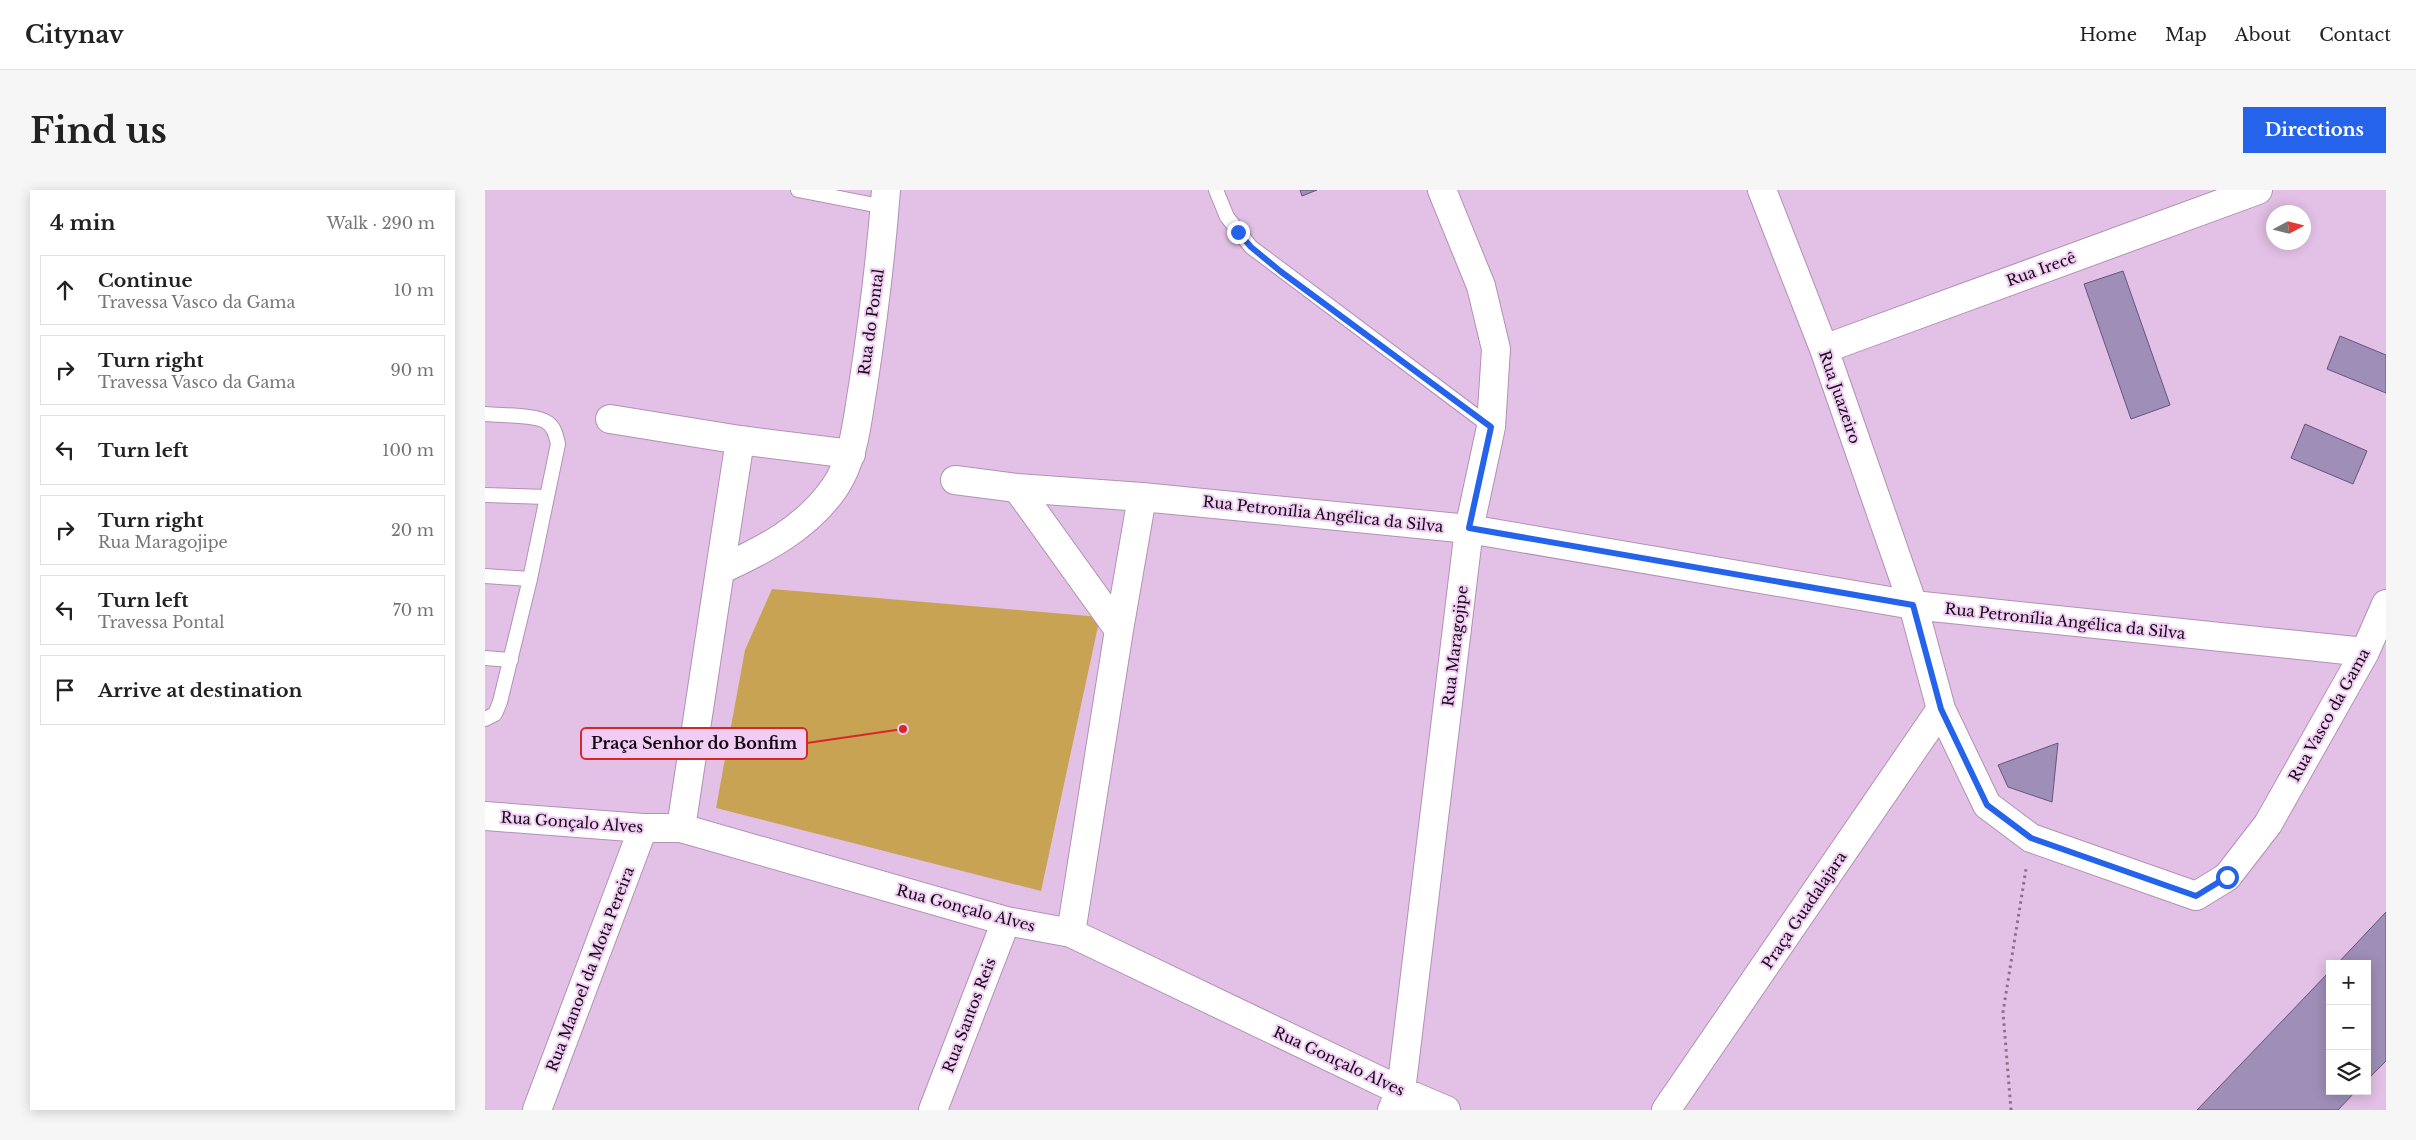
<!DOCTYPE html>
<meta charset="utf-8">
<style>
:root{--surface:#fff;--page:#f6f6f6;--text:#222;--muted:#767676;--line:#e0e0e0;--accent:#2563eb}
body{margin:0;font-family:"Libre Baskerville",serif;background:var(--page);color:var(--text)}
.controls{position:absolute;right:15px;bottom:15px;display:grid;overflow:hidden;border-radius:0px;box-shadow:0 2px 12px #0003}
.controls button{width:45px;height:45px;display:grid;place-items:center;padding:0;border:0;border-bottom:1px solid var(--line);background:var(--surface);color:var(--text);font:25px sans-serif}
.compass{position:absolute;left:1781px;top:15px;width:45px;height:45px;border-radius:50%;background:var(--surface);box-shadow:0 2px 12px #0003;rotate:83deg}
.stop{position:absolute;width:15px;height:15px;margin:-11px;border:4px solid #2563eb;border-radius:50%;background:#fff}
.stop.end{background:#2563eb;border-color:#fff;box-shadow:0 1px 5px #0008}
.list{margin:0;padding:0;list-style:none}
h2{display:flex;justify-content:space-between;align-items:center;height:65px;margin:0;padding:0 20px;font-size:21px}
h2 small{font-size:16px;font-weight:400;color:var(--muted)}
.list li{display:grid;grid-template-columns:32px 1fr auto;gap:15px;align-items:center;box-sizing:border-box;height:70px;margin:0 10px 10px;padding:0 10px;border:1px solid var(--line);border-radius:0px}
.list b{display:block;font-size:19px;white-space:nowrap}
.list p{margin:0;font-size:16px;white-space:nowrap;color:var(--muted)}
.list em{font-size:16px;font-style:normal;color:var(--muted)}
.icon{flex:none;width:28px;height:28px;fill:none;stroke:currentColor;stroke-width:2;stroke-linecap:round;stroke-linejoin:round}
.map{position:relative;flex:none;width:1901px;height:920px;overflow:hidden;border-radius:0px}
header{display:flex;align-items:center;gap:30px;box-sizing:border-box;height:70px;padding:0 25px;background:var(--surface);border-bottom:1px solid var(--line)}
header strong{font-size:24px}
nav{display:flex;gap:28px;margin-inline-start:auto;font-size:18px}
.intro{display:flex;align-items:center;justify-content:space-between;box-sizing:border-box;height:120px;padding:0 30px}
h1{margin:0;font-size:35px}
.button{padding:12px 22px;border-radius:0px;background:var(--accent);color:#fff;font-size:18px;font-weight:700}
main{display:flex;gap:30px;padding:0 30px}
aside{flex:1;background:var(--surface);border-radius:0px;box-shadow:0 2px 12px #0003}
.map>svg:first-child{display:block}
.green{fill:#c9a354}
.building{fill:#9f8eb8;stroke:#66557c}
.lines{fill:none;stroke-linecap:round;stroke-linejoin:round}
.lane-casing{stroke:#b291b5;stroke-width:16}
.street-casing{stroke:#b291b5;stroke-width:30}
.path{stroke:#8a718c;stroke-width:3;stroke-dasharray:2.5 4;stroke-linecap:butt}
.lane{stroke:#fff;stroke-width:14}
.street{stroke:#fff;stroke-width:28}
.route{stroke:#2563eb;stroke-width:6}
.labels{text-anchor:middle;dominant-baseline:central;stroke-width:4;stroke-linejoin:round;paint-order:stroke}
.street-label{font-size:15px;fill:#140815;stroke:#f1cdf4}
.leader{fill:none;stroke:#d62828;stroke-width:2}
.callout-dot{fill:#d62828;stroke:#f1cdf4;stroke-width:2}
.callout{fill:#f1cdf4;stroke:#d62828;stroke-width:2}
.callout-label{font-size:16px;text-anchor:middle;font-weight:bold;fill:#140815}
</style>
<header>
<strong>Citynav</strong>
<nav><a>Home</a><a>Map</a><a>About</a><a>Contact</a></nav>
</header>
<div class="intro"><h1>Find us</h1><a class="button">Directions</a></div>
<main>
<aside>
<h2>4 min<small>Walk · 290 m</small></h2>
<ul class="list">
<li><svg class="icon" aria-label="ahead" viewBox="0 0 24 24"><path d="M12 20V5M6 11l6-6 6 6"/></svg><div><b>Continue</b><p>Travessa Vasco da Gama</p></div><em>10 m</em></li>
<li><svg class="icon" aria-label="right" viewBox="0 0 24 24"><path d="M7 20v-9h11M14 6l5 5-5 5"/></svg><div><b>Turn right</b><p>Travessa Vasco da Gama</p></div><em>90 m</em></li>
<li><svg class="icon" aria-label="left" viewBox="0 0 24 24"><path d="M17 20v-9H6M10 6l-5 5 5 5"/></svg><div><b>Turn left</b></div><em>100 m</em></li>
<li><svg class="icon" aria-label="right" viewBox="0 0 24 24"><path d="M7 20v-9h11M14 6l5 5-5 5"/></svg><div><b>Turn right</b><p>Rua Maragojipe</p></div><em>20 m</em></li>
<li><svg class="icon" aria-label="left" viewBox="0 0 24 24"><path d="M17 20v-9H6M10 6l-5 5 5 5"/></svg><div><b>Turn left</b><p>Travessa Pontal</p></div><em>70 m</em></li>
<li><svg class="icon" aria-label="arrive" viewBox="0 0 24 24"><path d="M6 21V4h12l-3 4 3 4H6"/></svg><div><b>Arrive at destination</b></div></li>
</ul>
</aside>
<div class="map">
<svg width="1901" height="920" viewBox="0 0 1901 920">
<rect width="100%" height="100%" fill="#e3c0e6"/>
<path class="green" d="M 287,399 L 615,427 L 556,701 L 231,618 L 260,460 Z"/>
<path class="building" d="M 815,0 L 832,0 L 817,6 Z
M 1638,81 L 1685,215 L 1646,229 L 1599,94 Z
M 1855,146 L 1901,165 L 1901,203 L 1842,179 Z
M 1820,234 L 1882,261 L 1868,294 L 1806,268 Z
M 1573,553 L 1567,612 L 1523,597 L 1513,575 Z
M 1901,722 L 1901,871 L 1882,890 L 1882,774 L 1852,774 Z
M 1845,781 L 1845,901 L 1871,901 L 1853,920 L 1712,920 Z"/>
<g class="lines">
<g class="lane-casing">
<path id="lane" d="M 313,0 L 400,17
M 731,0 L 742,27 L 766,57 L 1006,237
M 0,224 C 15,226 52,224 63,233 C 70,238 71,246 73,254 L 45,389
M 0,305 L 62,307
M 0,386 L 45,389 L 15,512 L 10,524 L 0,529
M 0,468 L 26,470"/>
</g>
<g class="street-casing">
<path id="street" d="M 1277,0 L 1339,159 L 1428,415 L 1456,519 L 1502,615 L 1546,648 L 1711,706 L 1742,687 L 1783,634 L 1880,462 L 1901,414
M 1339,159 L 1773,0
M 125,229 L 255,250 L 366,264
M 470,290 L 532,298 L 657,307 L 984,339 L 1428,415 L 1880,462
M 532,298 L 634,440
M 235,380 L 255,250
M 0,626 L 158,638 L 196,638 L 521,731 L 586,743 L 916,901 L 961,920
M 196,638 L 235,380 C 279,360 322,338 350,297 C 370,267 372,230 378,196 C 388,131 396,65 401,0
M 586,743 L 634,440 L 657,307
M 52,920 L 158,638
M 448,920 L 521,731
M 907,920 L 916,901 L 984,339 L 1006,237 L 1011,159 L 996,96 L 957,0
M 1181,920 L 1456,519"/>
</g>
<path class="path" d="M 1526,920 L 1518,822 L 1541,679"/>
<use href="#lane" class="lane"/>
<use href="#street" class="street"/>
</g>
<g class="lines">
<path class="route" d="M 753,42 L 766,57 L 795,81 L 1006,237 L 984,338 L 1428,415 L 1456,519 L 1502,615 L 1546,648 L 1711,706 L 1742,687"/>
</g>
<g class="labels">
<g class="street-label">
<text transform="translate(1556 79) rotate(-20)">Rua Irecê</text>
<text transform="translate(386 132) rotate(-82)">Rua do Pontal</text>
<text transform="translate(1355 207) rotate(71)">Rua Juazeiro</text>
<text transform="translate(838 324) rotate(6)">Rua Petronília Angélica da Silva</text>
<text transform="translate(1580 431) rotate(6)">Rua Petronília Angélica da Silva</text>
<text transform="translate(970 456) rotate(-83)">Rua Maragojipe</text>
<text transform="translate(1844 525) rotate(-61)">Rua Vasco da Gama</text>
<text transform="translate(87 632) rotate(4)">Rua Gonçalo Alves</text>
<text transform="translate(481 718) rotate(15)">Rua Gonçalo Alves</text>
<text transform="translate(1319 720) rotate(-56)">Praça Guadalajara</text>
<text transform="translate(105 779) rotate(-69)">Rua Manoel da Mota Pereira</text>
<text transform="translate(484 825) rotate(-69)">Rua Santos Reis</text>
<text transform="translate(854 871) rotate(25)">Rua Gonçalo Alves</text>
</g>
</g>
<path class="leader" d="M418 539L322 553"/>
<circle class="callout-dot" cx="418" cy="539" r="5"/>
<rect class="callout" x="96" y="538" width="226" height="31" rx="5"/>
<g class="callout-label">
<text x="209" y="559">Praça Senhor do Bonfim</text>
</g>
</svg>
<div class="controls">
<button>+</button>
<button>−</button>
<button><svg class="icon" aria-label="layers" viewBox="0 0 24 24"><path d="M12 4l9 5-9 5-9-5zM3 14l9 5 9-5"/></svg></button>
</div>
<svg class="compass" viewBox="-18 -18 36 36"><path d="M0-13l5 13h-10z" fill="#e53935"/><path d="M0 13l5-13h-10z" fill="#767676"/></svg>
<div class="stop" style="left:1742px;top:687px"></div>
<div class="stop end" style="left:753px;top:42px"></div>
</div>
</main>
